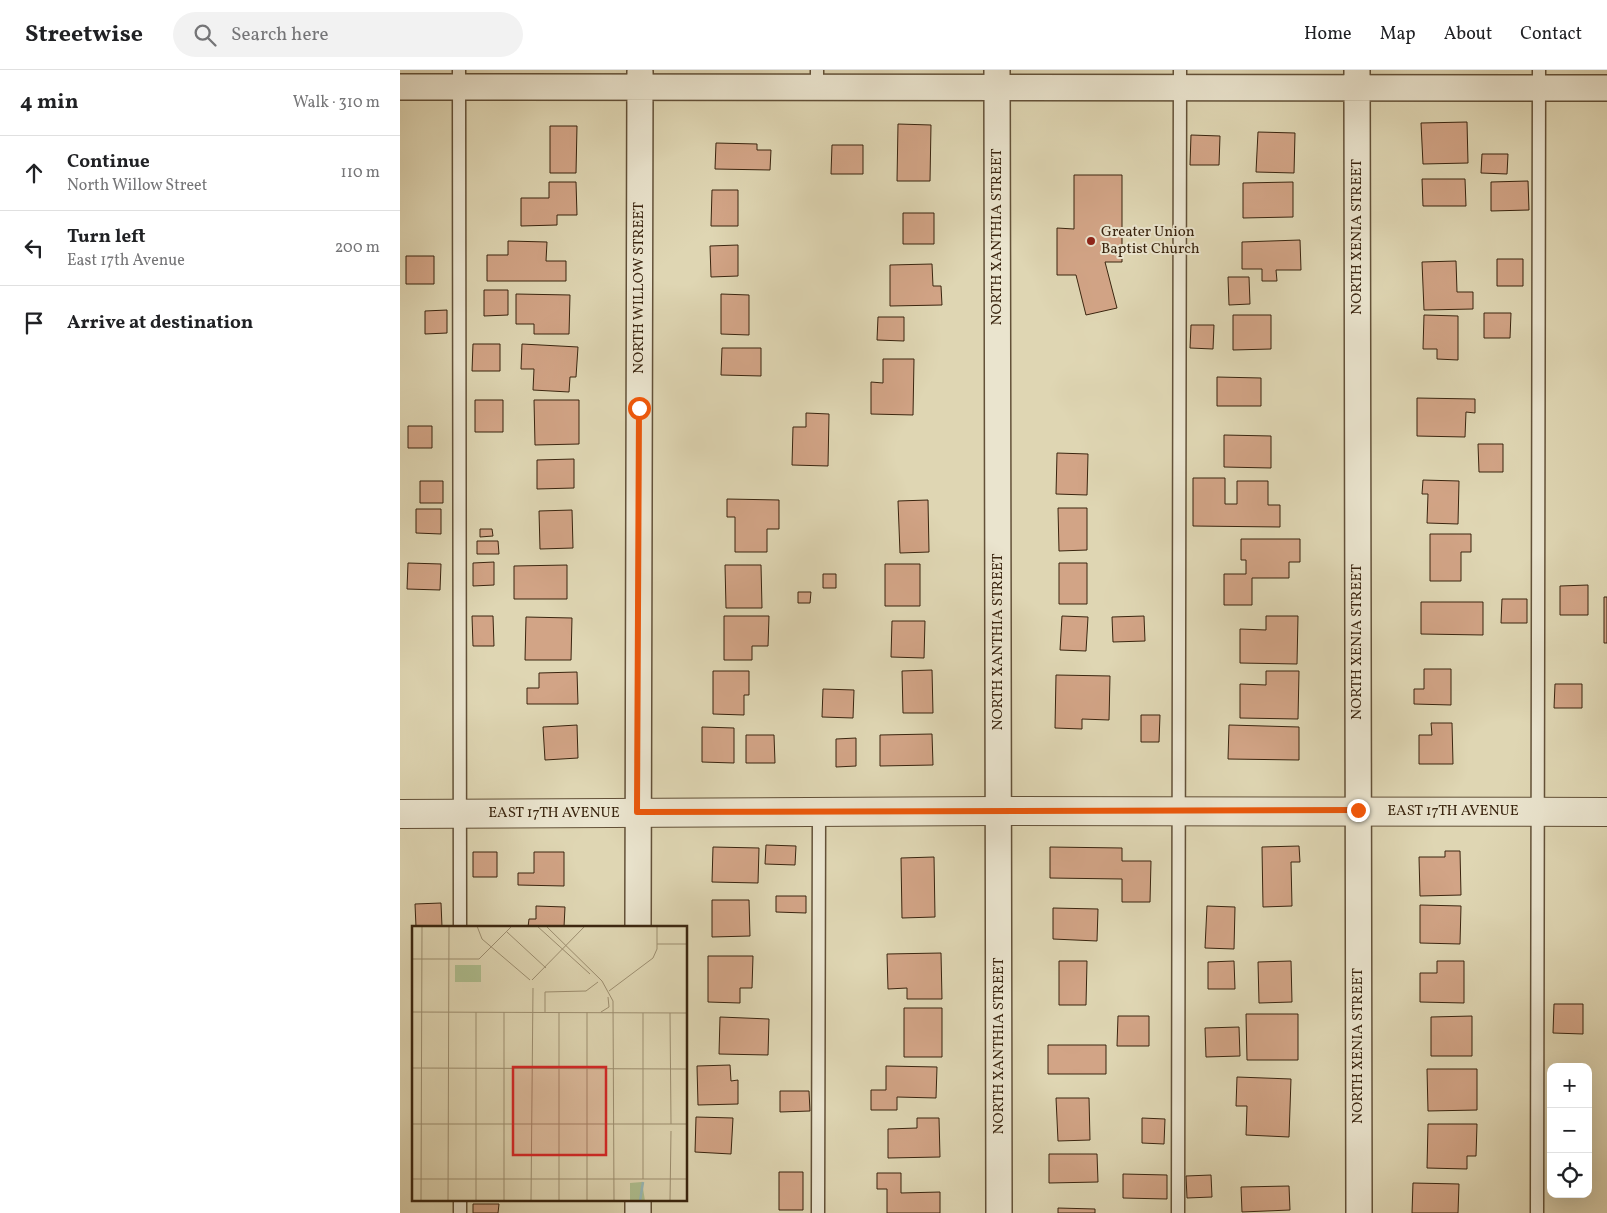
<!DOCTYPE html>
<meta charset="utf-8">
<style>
:root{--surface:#fff;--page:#f2f2f2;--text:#202124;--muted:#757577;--line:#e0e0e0}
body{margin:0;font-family:Vollkorn,serif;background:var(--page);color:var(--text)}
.controls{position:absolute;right:15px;bottom:15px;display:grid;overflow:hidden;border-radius:10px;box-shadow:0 5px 20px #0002}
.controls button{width:45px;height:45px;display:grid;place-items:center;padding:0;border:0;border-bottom:1px solid var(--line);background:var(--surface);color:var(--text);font:25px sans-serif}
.stop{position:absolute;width:15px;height:15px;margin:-11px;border:4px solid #ea580c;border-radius:50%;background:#fff}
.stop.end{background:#ea580c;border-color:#fff;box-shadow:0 1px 5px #0008}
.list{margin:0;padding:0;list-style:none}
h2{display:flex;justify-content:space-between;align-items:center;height:65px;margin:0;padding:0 20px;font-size:21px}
h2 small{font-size:16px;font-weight:400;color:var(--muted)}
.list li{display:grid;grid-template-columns:32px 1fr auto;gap:15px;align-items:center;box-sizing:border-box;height:75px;padding:0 20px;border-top:1px solid var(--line)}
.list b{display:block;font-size:19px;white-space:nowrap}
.list p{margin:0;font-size:16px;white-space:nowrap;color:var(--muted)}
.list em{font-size:16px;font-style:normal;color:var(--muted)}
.icon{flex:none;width:28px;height:28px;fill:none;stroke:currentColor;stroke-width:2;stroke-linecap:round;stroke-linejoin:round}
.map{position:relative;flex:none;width:1207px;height:1143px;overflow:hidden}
header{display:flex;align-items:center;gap:30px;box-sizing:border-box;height:70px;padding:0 25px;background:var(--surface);border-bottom:1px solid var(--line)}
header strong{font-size:24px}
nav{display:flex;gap:28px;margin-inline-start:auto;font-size:18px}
.search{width:350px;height:45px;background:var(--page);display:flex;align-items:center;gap:12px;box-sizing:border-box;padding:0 18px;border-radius:28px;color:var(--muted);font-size:19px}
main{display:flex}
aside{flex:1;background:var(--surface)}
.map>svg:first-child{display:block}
.building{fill:#d2a486;stroke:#3a250f}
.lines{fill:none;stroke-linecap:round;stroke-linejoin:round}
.service-casing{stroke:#635138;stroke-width:15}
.minor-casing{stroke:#635138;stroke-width:28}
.tertiary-casing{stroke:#635138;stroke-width:30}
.service{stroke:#eae4ce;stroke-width:12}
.minor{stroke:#eae4ce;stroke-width:25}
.tertiary{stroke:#eae4ce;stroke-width:28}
.route{stroke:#ea580c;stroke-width:6}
.poi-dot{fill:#8f2418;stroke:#eae4ce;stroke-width:2}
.labels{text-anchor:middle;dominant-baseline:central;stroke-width:4;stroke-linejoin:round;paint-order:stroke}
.poi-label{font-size:15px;fill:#3a250f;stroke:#eae4ce;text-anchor:start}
.street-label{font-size:15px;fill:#3a250f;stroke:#eae4ce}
.inset-river{fill:none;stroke:#96b7b6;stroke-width:2.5}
.inset-road{fill:none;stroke:#9d8f71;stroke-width:1}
.view{fill:#d62828;fill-opacity:0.15;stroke:#d62828;stroke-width:2.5}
.inset-edge{fill:none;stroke:#3a250f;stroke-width:2.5}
</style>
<header>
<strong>Streetwise</strong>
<div class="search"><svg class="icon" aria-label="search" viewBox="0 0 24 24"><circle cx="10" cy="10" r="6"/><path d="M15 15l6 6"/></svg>Search here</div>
<nav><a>Home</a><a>Map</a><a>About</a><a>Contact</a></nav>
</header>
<main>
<aside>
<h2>4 min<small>Walk · 310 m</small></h2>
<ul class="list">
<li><svg class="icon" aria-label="ahead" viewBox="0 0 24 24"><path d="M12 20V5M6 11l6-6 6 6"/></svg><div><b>Continue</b><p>North Willow Street</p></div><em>110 m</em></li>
<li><svg class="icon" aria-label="left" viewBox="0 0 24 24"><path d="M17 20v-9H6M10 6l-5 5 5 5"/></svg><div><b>Turn left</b><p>East 17th Avenue</p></div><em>200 m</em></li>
<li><svg class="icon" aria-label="arrive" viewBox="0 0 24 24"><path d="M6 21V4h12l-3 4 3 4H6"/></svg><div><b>Arrive at destination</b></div></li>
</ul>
</aside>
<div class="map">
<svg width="1207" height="1143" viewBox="0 0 1207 1143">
<rect width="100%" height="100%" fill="#dfd6b3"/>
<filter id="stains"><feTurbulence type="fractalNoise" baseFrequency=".004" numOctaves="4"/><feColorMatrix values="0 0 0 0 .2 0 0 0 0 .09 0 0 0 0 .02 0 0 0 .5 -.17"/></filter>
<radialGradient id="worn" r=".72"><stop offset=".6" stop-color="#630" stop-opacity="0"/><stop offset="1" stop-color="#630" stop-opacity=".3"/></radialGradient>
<path class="building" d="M 1067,52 L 1068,93 L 1023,94 L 1021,53 Z
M 498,54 L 531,55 L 530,111 L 497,111 Z
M 150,56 L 177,56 L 176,103 L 150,103 Z
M 858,62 L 895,63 L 894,103 L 856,102 Z
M 791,65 L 820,66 L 819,95 L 790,95 Z
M 316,73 L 357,74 L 357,80 L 371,80 L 370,100 L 315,99 Z
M 432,75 L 463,75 L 463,104 L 431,104 Z
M 1082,84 L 1108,84 L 1107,104 L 1081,103 Z
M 674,105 L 722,105 L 722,192 L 705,192 L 717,238 L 686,245 L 676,205 L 657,205 L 657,158 L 674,159 Z
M 1022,109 L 1065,109 L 1066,136 L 1023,136 Z
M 1128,111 L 1129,140 L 1091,141 L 1091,112 Z
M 149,112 L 176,112 L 177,145 L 157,145 L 157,155 L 121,156 L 121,128 L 149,128 Z
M 893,112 L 893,147 L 843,148 L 843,113 Z
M 312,120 L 338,120 L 338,156 L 311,156 Z
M 503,143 L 534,143 L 534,174 L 503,174 Z
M 900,170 L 901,200 L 876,200 L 877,211 L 862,211 L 862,199 L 842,199 L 842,172 Z
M 108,171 L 147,172 L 146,191 L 166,191 L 166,211 L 87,211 L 87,185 L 108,185 Z
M 338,175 L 338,206 L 311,207 L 310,176 Z
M 6,186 L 34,186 L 34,214 L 6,214 Z
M 1097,189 L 1123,189 L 1123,216 L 1097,216 Z
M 1056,191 L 1057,222 L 1073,222 L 1073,239 L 1024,240 L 1022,192 Z
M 532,194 L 533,216 L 541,216 L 542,235 L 490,236 L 490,195 Z
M 828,207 L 849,207 L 850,234 L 829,235 Z
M 84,220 L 108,220 L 108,245 L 84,246 Z
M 116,224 L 170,225 L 169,264 L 134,264 L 134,254 L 116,254 Z
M 321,224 L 349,225 L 349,265 L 321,264 Z
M 47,240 L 47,263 L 25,264 L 25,241 Z
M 1084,243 L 1111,243 L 1110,268 L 1084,268 Z
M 833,245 L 871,245 L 871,279 L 833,280 Z
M 1024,245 L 1058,246 L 1058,290 L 1037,289 L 1037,279 L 1023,279 Z
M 478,247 L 504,247 L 504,271 L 477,270 Z
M 791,255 L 814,255 L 813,279 L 790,278 Z
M 73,274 L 100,274 L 100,301 L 72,301 Z
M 122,274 L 178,277 L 176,307 L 170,307 L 169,322 L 133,320 L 134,299 L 121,299 Z
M 322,278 L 361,278 L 361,306 L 321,305 Z
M 483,289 L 514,289 L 513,345 L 471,344 L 471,312 L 483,313 Z
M 817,307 L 861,308 L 861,336 L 817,336 Z
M 1017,328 L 1075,329 L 1075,343 L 1066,342 L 1065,367 L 1017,366 Z
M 75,330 L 103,330 L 103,362 L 75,362 Z
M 134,330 L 179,330 L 179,374 L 135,375 Z
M 406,343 L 429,344 L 428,396 L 392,395 L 393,357 L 406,357 Z
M 8,356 L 32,356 L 32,378 L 8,378 Z
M 824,365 L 871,366 L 871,398 L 824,397 Z
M 1078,374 L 1103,374 L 1103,402 L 1079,402 Z
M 657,383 L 688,384 L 687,425 L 656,424 Z
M 174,389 L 174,418 L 137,419 L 137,390 Z
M 793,408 L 825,408 L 825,434 L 837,434 L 837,411 L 868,411 L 868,435 L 880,435 L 880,457 L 793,456 Z
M 1023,410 L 1059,411 L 1058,454 L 1027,453 L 1028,424 L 1022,424 Z
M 20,411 L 43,411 L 43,433 L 20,433 Z
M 327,429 L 379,430 L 379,459 L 367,459 L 367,482 L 335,482 L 335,447 L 327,447 Z
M 528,430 L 529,482 L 500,483 L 498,431 Z
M 658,438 L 687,438 L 687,480 L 659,481 Z
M 16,439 L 41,439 L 41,464 L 16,463 Z
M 172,440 L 173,478 L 140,479 L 139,441 Z
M 80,459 L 92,459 L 93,466 L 80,467 Z
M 1030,464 L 1071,464 L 1071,482 L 1061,482 L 1061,511 L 1030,511 Z
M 841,469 L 900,469 L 900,492 L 889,492 L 889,508 L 852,508 L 852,535 L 824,535 L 824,504 L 846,504 L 846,490 L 841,490 Z
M 77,471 L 98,471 L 99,484 L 77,484 Z
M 94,492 L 94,515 L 73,516 L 73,493 Z
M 8,493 L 41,494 L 40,520 L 7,519 Z
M 659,493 L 687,493 L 687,534 L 659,534 Z
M 485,494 L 520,494 L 520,536 L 485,536 Z
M 167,495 L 167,529 L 114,529 L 114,496 Z
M 325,495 L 361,495 L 362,538 L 326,538 Z
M 423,504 L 436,504 L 436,518 L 423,518 Z
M 1188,515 L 1188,545 L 1160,545 L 1160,516 Z
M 398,522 L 411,522 L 410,533 L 398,533 Z
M 1204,527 L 1207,527 L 1207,573 L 1204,573 Z
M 1102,529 L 1127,529 L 1127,553 L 1101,553 Z
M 1021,532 L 1083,532 L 1083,565 L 1021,564 Z
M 72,546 L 93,546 L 94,576 L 73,576 Z
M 324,546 L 369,546 L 368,576 L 352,576 L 352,590 L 324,590 Z
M 662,546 L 688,547 L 686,581 L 660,580 Z
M 744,546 L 745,571 L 713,572 L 712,547 Z
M 866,546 L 898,546 L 897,594 L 840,593 L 840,559 L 866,560 Z
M 126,547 L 172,548 L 171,590 L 125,590 Z
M 492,551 L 525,551 L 524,588 L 491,587 Z
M 1024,599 L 1051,599 L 1051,635 L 1014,634 L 1014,619 L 1024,619 Z
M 532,600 L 533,643 L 503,643 L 502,601 Z
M 313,601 L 349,601 L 349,625 L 344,625 L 344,645 L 313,644 Z
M 866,601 L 899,601 L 898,649 L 840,648 L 840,614 L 866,615 Z
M 177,602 L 178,634 L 127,634 L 127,618 L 139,618 L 139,603 Z
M 656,605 L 710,606 L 709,650 L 682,649 L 682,659 L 655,658 Z
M 1155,614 L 1182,614 L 1182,638 L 1154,638 Z
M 423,619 L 454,620 L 453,648 L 422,647 Z
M 741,645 L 760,645 L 759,672 L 741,672 Z
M 1031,653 L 1052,653 L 1053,694 L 1019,694 L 1019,665 L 1032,665 Z
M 177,655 L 178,688 L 145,690 L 143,657 Z
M 829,655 L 899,657 L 899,690 L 828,689 Z
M 302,657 L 334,658 L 334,693 L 302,692 Z
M 532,664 L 533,695 L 480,696 L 480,665 Z
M 346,665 L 374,665 L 375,693 L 346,693 Z
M 456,668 L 456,696 L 436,697 L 436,669 Z
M 366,775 L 396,776 L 395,795 L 365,794 Z
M 899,776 L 900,792 L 891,792 L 892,836 L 863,837 L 862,777 Z
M 313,777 L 359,778 L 358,813 L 312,812 Z
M 650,777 L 722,778 L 722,791 L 751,791 L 750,832 L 722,832 L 722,809 L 650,808 Z
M 1045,781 L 1060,781 L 1061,825 L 1020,826 L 1019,787 L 1045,787 Z
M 73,782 L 97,782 L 97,807 L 73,807 Z
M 134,782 L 164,782 L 164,816 L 118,815 L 118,803 L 134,803 Z
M 534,787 L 535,847 L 502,848 L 501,788 Z
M 376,826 L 406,826 L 406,843 L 376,842 Z
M 312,830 L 349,830 L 350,866 L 312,867 Z
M 41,833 L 42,857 L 16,857 L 15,834 Z
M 1020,835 L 1061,836 L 1060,874 L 1020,873 Z
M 136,836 L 165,837 L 164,857 L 128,857 L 129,849 L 136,849 Z
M 807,836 L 835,837 L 834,879 L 805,878 Z
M 653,838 L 698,839 L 697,871 L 653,869 Z
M 541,883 L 542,929 L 507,929 L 507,918 L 488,919 L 487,884 Z
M 308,886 L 353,886 L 352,918 L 340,918 L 340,933 L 308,932 Z
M 659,891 L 687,891 L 686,935 L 659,935 Z
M 834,891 L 835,919 L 808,919 L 808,892 Z
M 891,891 L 892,932 L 859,933 L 858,892 Z
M 1037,891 L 1064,891 L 1064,933 L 1020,932 L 1020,903 L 1037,903 Z
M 1154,934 L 1183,934 L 1183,964 L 1153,963 Z
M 504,938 L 542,938 L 542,987 L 504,987 Z
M 846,944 L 898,944 L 898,990 L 847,990 Z
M 718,946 L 749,946 L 749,976 L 717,976 Z
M 1072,946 L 1072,986 L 1031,986 L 1031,947 Z
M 320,947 L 369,949 L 368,985 L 319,984 Z
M 839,957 L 840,986 L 806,987 L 805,958 Z
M 648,975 L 706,975 L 706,1004 L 648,1004 Z
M 330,995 L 331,1011 L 338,1010 L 338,1034 L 298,1035 L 297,996 Z
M 486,996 L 537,997 L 536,1028 L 497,1027 L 497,1040 L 471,1040 L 471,1020 L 486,1020 Z
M 1027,999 L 1077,999 L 1077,1040 L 1028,1041 Z
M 837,1007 L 891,1009 L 889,1067 L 846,1065 L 847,1036 L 836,1036 Z
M 380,1021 L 409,1021 L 410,1041 L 380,1042 Z
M 656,1028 L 689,1028 L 690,1070 L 658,1071 Z
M 296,1047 L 333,1048 L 331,1084 L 295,1082 Z
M 517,1048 L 539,1048 L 540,1087 L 488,1088 L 488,1059 L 517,1058 Z
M 742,1048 L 765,1049 L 764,1074 L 742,1073 Z
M 1028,1054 L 1077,1054 L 1076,1086 L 1067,1086 L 1067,1099 L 1027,1098 Z
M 649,1084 L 697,1084 L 698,1112 L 649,1113 Z
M 379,1102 L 403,1102 L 403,1140 L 379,1140 Z
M 477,1103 L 501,1103 L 501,1123 L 540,1122 L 540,1143 L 487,1143 L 487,1119 L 477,1119 Z
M 723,1104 L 767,1105 L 767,1129 L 723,1128 Z
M 811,1105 L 812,1127 L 787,1128 L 786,1106 Z
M 1013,1113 L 1059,1114 L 1058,1143 L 1012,1143 Z
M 889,1116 L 890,1140 L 842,1142 L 841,1117 Z
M 73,1134 L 99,1134 L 98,1143 L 73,1143 Z
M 658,1138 L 695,1139 L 695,1143 L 658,1143 Z"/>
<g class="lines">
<g class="service-casing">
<path id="service" d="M 59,0 L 60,857
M 417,18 L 417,0
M 60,1143 L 60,1129
M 418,1143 L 419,742
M 778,1143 L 780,0
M 1137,1143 L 1139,0"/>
</g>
<g class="minor-casing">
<path id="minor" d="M 597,0 L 599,1143
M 957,1 L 959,1143
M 0,17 L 1207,18
M 238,857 L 240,2
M 238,1129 L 238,1143"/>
</g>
<g class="tertiary-casing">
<path id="tertiary" d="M 0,744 L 598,741 L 1207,742"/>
</g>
<use href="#service" class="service"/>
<use href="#minor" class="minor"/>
<use href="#tertiary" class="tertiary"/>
</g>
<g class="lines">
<path class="route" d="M 239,338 L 237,742 L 958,740"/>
</g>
<circle class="poi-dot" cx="691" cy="171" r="5"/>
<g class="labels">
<g class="poi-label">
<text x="701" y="162">Greater Union<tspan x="701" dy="17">Baptist Church</tspan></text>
</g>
<g class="street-label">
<text transform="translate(597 167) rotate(-90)">NORTH XANTHIA STREET</text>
<text transform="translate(957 167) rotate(-90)">NORTH XENIA STREET</text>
<text transform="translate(239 218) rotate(-90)">NORTH WILLOW STREET</text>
<text transform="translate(598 572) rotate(-90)">NORTH XANTHIA STREET</text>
<text transform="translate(957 572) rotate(-90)">NORTH XENIA STREET</text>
<text x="1053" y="741">EAST 17TH AVENUE</text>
<text x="154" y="743">EAST 17TH AVENUE</text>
<text transform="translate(599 976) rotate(-90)">NORTH XANTHIA STREET</text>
<text transform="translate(958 976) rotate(-90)">NORTH XENIA STREET</text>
</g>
</g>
<g transform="translate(12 856)">
<rect width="275" height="275" fill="#dfd6b3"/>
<path d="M 43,39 L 69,39 L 69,56 L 43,56 ZM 230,256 L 233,275 L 218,275 L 218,257 Z" fill="#aebe8f"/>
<path class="inset-river" d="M 228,275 L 231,256"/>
<path class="inset-road" d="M 65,0 L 70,13 L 118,54M 125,0 L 178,48M 134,0 L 190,55 L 201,75 L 202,275M 95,6 L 134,42M 245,18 L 275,18M 0,33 L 67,33 L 100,0M 120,54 L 173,0M 197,65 L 241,32 L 245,23 L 245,0M 0,86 L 275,87M 133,86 L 133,66 L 174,65 L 186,56M 147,86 L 147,275M 175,86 L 175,275M 189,86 L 197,81 L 196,71M 231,87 L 231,253M 258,87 L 259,198M 0,142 L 275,143M 0,198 L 275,198M 0,253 L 275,253M 9,275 L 10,0M 36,275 L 37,0M 64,275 L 64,86M 92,275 L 92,86M 119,275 L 121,62M 258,275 L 259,205"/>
<path class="view" d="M 101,141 L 194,141 L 194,229 L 101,229 Z"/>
<rect width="275" height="275" class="inset-edge"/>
</g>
<rect width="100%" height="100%" filter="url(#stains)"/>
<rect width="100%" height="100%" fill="url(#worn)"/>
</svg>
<div class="controls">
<button>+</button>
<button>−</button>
<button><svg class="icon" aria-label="locate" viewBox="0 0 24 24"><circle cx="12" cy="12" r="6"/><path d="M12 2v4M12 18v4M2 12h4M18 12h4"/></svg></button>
</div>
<div class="stop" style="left:239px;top:338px"></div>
<div class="stop end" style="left:958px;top:740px"></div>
</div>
</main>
